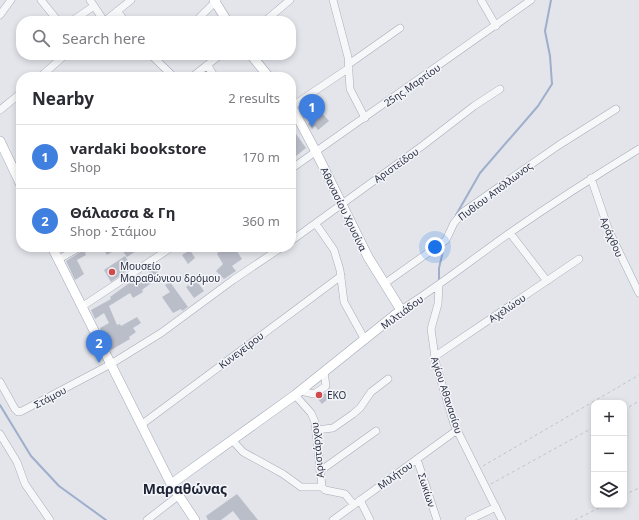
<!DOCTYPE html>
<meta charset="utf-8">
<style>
:root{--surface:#fff;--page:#f2f2f3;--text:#2b2b33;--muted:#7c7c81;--line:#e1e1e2;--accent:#0f766e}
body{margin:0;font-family:"Noto Sans",sans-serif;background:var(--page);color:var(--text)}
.controls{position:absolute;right:12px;bottom:12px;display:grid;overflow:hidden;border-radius:8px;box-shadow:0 2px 6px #0003}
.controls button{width:36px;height:36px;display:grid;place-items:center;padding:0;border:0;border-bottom:1px solid var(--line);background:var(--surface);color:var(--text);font:20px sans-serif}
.you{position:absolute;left:435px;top:247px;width:14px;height:14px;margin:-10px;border:3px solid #fff;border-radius:50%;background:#1a73e8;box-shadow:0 0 0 6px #1a73e833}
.badge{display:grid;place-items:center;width:26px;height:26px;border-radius:50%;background:var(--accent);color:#fff;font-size:13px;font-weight:700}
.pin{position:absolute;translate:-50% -33px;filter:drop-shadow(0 1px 2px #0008)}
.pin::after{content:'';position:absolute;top:21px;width:14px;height:12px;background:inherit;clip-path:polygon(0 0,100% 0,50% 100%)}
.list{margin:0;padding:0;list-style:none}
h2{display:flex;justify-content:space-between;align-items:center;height:52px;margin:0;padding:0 16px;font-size:17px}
h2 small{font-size:13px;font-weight:400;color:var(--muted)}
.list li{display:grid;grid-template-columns:26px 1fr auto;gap:12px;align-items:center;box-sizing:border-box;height:64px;padding:0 16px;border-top:1px solid var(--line)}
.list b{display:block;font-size:15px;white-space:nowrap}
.list p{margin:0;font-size:13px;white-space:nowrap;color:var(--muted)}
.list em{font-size:13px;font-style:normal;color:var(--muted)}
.icon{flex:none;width:22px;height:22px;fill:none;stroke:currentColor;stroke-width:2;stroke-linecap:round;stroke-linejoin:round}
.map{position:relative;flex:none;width:639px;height:520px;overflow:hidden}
.search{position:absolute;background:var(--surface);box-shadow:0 2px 6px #0003;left:16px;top:16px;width:280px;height:44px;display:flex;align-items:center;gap:10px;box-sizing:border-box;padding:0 14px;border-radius:16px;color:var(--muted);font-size:15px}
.panel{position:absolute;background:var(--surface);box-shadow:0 2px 6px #0003;left:16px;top:72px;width:280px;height:180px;border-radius:16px}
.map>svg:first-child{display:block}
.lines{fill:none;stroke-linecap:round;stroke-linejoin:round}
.stream{stroke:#9eaecb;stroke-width:2}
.building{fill:#babec9}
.minor-casing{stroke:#a8abb6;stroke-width:8}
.major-casing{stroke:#a2a8b7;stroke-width:10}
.path{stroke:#c1c3ca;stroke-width:1;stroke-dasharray:3 3;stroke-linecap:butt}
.minor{stroke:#f6f7f9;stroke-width:7}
.major{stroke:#fff;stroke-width:9}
.poi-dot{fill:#d0494b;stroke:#f3f5f9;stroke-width:1.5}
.labels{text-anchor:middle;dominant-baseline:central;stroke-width:3;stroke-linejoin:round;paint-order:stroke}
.street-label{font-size:10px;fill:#2b3044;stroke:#f3f5f9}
.poi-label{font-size:10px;fill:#2b3044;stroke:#f3f5f9;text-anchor:start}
.district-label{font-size:14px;font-weight:bold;fill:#1d2235;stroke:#f3f5f9}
</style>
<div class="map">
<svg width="639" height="520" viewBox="0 0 639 520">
<rect width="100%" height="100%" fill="#e3e5eb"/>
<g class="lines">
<path class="stream" d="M 456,215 L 480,173 L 538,106 L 552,84 L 550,56 L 545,31 L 551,0
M 439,281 L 439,268 L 444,247
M 0,405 L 31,456 L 59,486 L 106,520"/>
</g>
<path class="building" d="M 322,113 L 329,121 L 318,130 L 315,126 L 312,129 L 308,124 Z
M 291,127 L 306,148 L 296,156 L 291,149 Z
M 102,247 L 120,247 L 107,255 Z
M 120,247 L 142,247 L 127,257 Z
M 223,247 L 234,247 L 242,259 L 232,266 L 236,271 L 224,279 L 216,271 L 223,264 L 217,254 Z
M 84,250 L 86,255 L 77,260 L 84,274 L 75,280 L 66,261 Z
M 190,250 L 195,258 L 188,264 L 182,255 Z
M 125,256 L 132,267 L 111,282 L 104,270 Z
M 154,266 L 159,272 L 152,277 L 148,270 Z
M 150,275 L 154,281 L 142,290 L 143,292 L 133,298 L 130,293 L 109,306 L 117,325 L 120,324 L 121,326 L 137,317 L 141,323 L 133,328 L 136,332 L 129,337 L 130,339 L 111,350 L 100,328 L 109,323 L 104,313 L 95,319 L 91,310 L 111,299 L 110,297 L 132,281 L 135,285 Z
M 196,280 L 204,291 L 194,298 L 186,287 Z
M 170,282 L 188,307 L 182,311 L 181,309 L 173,313 L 162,297 L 170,292 L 165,285 Z
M 325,393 L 329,398 L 322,404 L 317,398 Z
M 237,494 L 258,520 L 240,520 L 233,511 L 221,520 L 208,520 L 206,516 Z"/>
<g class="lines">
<g class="minor-casing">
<path id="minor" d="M 41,0 L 58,21
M 90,0 L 104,21
M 333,0 L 348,57 L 350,89 L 365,118
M 481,0 L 496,26
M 117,11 L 125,21
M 0,15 L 11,0
M 72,21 L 94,6
M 105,21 L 131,0
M 196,21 L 217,0
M 265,21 L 290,0
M 151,55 L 174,77
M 349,64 L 400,28
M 207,65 L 215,77
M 40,77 L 65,55
M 192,77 L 220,55
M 291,107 L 349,68
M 0,110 L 21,93
M 291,169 L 531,0
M 591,178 L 609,231 L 639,293
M 316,224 L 334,250 L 340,270 L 344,302 L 365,340
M 510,233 L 547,281
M 291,241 L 422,146 L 474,106 L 500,89
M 59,259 L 80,247
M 384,284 L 446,240 L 454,223 L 463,212 L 559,145 L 616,109
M 439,286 L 438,304 L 431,329 L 436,364 L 454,424 L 502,520
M 83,306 L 172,247
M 401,310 C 439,286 474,258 511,232 C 553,203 595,176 639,149
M 434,357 L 579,259
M 0,382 L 15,409 L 18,412 L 22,411 L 111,364 L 161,333 L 233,280 L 282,247
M 300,391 L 314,394 L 326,386 L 324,372
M 295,395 L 311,413 L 315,422 L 322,487
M 141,425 L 341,276
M 316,430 L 333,428 L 353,414 L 360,408 L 371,392 L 388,379
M 0,434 L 17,462 L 25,484 L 50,520
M 233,441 L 243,452 L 283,474 L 301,487 L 322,487 L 325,490 L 345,494 L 354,505
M 417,459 L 437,520
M 320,471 L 376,431
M 360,500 L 370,520
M 147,520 L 178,496
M 333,520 L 457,430
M 469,520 L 496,507"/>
</g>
<g class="major-casing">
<path id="major" d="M 214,0 L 227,21
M 251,55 L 269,77
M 0,141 L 21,185
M 52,247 L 171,484 L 195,520
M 171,484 L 295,395 L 401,310 L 368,257 L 316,152 L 291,105"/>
</g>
<path class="path" d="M 624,410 L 639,401
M 483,466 L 639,375
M 491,484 L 594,427
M 624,495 L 639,488
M 575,520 L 605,505"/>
<use href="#minor" class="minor"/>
<use href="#major" class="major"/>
</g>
<g class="poi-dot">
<circle cx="112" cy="272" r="4"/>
<circle cx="319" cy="395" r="4"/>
</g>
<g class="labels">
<g class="street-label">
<text transform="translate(412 85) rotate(-35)">25ης Μαρτίου</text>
<text transform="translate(396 165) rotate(-35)">Αριστείδου</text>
<text transform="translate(495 191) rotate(-37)">Πυθίου Απόλλωνος</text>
<text transform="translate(344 209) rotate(64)">Αθανασίου Χρυσίνα</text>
<text transform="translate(612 237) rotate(67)">Αράχθου</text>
<text transform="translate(507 308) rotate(-34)">Αχελώου</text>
<text transform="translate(402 312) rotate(-36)">Μιλτιάδου</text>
<text transform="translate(241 350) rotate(-37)">Κυνεγείρου</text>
<text transform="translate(447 395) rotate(72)">Αγίου Αθανασίου</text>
<text transform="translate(50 397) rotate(-28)">Στάμου</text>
<text transform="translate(317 450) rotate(-96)">Αριστάρχου</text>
<text transform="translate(395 475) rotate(-36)">Μιλήτου</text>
<text transform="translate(427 490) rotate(72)">Σωκίων</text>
</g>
<g class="poi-label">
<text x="120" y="266">Μουσείο<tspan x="120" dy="12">Μαραθώνιου δρόμου</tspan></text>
<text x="327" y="395">EKO</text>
</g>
<g class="district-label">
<text x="185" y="488">Μαραθώνας</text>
</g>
</g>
</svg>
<div class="controls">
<button>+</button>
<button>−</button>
<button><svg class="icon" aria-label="layers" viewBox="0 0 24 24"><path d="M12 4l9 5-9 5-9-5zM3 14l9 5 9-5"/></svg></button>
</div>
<div class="you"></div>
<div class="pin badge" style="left:312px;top:127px;background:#3f7fe0">1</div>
<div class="pin badge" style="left:99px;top:363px;background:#3f7fe0">2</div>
<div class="search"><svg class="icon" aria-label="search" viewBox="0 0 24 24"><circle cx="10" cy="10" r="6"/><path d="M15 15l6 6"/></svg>Search here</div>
<section class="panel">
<h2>Nearby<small>2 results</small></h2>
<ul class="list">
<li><span class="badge" style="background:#3f7fe0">1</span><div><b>vardaki bookstore</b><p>Shop</p></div><em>170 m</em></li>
<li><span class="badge" style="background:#3f7fe0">2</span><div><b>Θάλασσα &amp; Γη</b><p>Shop · Στάμου</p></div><em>360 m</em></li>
</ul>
</section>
</div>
